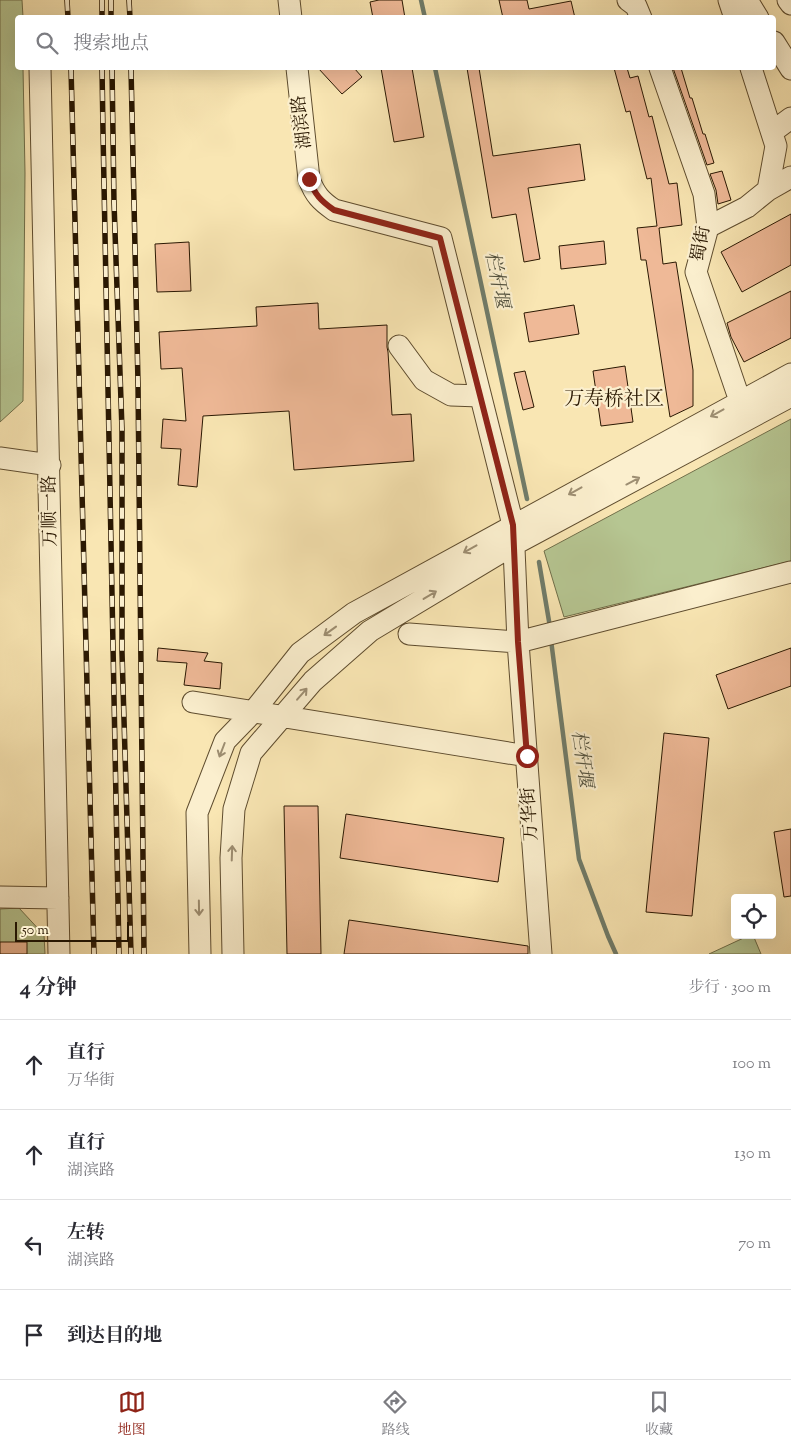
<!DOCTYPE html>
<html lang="zh">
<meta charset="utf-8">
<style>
:root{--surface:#fff;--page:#f7f7f7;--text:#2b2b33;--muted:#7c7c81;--line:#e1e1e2;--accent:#8f2418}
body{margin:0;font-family:"Sorts Mill Goudy","Noto Serif SC",serif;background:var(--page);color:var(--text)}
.controls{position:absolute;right:15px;bottom:15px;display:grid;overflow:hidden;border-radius:5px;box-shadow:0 5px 20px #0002}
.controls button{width:45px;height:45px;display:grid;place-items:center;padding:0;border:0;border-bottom:1px solid var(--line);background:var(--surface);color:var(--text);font:25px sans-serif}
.scale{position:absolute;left:15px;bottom:12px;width:114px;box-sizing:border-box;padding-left:5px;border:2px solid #2a1802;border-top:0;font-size:14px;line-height:18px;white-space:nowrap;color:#2a1802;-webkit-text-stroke:4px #fbefce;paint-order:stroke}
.stop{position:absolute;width:15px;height:15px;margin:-11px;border:4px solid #8f2418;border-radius:50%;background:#fff}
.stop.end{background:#8f2418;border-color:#fff;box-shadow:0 1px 5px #0008}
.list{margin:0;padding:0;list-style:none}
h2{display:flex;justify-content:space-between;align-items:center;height:65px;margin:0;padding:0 20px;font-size:21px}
h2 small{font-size:16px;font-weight:400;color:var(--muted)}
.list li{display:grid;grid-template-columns:32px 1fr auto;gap:15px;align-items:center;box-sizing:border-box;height:90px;padding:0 20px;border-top:1px solid var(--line)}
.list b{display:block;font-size:19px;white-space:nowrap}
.list p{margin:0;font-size:16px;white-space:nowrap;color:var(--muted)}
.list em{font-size:16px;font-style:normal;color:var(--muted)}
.icon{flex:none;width:28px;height:28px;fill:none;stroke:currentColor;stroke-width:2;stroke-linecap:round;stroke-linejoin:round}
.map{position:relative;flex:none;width:791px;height:954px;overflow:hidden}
.search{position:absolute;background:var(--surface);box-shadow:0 5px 20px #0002;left:15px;right:15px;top:15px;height:55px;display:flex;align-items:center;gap:12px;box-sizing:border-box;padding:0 18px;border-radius:5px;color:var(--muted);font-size:19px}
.sheet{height:425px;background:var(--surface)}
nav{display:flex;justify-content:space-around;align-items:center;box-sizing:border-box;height:70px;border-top:1px solid var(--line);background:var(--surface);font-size:14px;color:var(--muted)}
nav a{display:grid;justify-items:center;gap:2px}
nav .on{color:var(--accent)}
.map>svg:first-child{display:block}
.green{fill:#b6c692;stroke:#706f4a}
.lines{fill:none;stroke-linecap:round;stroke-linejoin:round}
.stream{stroke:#707c6a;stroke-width:4.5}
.building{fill:#efb997;stroke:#2a1802}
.minor-casing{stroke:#5e4c2e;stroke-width:23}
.minor{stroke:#fbefce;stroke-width:21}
.rail-casing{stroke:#2a1802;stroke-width:5.5}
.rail{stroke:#fbefce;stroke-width:4;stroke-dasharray:11;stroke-linecap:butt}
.oneway{stroke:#9d8e72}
.route{stroke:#8f2418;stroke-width:6}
.labels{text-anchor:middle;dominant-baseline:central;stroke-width:4.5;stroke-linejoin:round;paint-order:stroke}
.street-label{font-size:18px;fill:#2a1802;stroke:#fbefce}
.water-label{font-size:19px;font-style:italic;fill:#53523f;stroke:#fbefce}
.quarter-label{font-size:20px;fill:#2a1802;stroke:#fbefce}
</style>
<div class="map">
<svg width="791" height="954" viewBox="0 0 791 954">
<rect width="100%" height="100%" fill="#f9e6b3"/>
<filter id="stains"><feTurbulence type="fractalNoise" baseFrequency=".004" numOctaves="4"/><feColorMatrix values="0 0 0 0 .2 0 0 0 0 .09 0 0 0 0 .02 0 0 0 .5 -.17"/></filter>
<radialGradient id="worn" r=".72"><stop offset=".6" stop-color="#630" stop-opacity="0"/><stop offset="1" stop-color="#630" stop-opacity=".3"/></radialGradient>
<path class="green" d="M 0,0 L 22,0 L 23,17 L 18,18 L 18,68 L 23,68 L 25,173 L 23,401 L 0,422 Z
M 791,419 L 791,561 L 564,617 L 544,551 Z
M 19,908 L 44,935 L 45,954 L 0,954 L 0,909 Z
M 750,935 L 753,935 L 761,954 L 709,954 Z"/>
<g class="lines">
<path class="stream" d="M 421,0 L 425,18
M 435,68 L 527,499
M 539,562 L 550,627
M 551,640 L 579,859 L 608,936 L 616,954"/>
</g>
<path class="building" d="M 379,0 L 402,0 L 405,18 L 373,18 L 370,2 Z
M 499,0 L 527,0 L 529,9 L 571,1 L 575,18 L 503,18 Z
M 318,68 L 354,68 L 362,77 L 342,94 Z
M 381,68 L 412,68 L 424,137 L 394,142 Z
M 467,68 L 479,68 L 493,156 L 580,144 L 585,180 L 528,188 L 540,259 L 524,262 L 516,214 L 492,218 Z
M 614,68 L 627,68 L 630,78 L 638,76 L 649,117 L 652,116 L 669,184 L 677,183 L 682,225 L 659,228 L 663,264 L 676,262 L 693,370 L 693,406 L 670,417 L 646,260 L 641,260 L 637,228 L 657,226 L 651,178 L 647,179 L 630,111 L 626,112 Z
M 673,68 L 681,68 L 690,98 L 692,98 L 703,134 L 705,134 L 714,163 L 707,165 Z
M 722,171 L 731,200 L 718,204 L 716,190 L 710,174 Z
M 791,214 L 791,265 L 742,292 L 721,252 Z
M 604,241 L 606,264 L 561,269 L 559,246 Z
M 189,242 L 191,291 L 157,292 L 155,244 Z
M 791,291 L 791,338 L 744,362 L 731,337 L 727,323 Z
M 318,303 L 319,329 L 387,325 L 387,347 L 388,352 L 392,415 L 411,414 L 414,461 L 294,470 L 289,411 L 203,416 L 197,487 L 178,485 L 181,449 L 161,448 L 163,419 L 186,421 L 182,368 L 161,369 L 159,332 L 257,326 L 256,307 Z
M 574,305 L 579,334 L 529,342 L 524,313 Z
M 625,366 L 633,422 L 601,426 L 593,371 Z
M 525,371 L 534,407 L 523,410 L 514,373 Z
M 158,648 L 208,653 L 204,661 L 222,663 L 220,689 L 184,685 L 187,663 L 157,661 Z
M 791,648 L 791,686 L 728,709 L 716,675 Z
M 664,733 L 709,738 L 692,916 L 646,912 Z
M 284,806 L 318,806 L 321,954 L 287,954 Z
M 346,814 L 504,838 L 498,882 L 340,858 Z
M 791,829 L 791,896 L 784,897 L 774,832 Z
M 349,920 L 528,946 L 528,954 L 344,954 Z
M 0,942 L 27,942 L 27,954 L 0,954 Z"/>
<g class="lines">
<g class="minor-casing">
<path id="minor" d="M 289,0 L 291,18
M 628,0 L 636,6 L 641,18
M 729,0 L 735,18
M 747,0 L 758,18
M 788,0 L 791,4
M 774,42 L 791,69
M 40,68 L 59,954
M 297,68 L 309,179 C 315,195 321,201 334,210 L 441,238 L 513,525 L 518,642 L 541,954
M 660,68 L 704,194 L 708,227 L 696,272 L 740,401 L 745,413
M 772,132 L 791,118
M 768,190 L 791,177
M 708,227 L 747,207 L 768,190 L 776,146 L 751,68
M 399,346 L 424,380 L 451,395 L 480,396
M 0,458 L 50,465
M 409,634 L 518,642 L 791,572
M 193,702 L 527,756
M 0,897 L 58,898
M 200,954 L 197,813 L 225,741 L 253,712 L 300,653 L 354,613 L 791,374
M 233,954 L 231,858 L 234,809 L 251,753 L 313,681 L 370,631 L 513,545 L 791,396"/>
</g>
<use href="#minor" class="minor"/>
<g class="rail-casing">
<path id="rail" d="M 67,0 L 68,18
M 102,0 L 102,18
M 111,0 L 111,18
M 129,0 L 130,18
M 71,68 L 94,954
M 102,68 L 103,132 L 119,954
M 112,68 L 114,203 L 122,429 L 122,652 L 131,954
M 131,68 L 138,383 L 144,954"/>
</g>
<use href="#rail" class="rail"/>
</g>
<defs><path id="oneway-shaft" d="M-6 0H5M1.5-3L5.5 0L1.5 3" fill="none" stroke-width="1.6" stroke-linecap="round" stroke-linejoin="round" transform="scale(1.25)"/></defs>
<g class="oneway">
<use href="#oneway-shaft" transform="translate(717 413) rotate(151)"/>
<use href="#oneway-shaft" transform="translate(633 481) rotate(-28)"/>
<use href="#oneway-shaft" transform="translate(575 491) rotate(151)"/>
<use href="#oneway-shaft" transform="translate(470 549) rotate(151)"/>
<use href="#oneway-shaft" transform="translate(430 595) rotate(-31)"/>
<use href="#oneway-shaft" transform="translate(330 631) rotate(144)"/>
<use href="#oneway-shaft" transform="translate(302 694) rotate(-49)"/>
<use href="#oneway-shaft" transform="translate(222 750) rotate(111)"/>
<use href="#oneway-shaft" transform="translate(232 853) rotate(-88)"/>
<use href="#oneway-shaft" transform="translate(199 908) rotate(89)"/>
</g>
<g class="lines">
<path class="route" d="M 309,179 C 315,195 321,201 334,210 L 440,238 L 513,525 L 518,642 L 527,756"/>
</g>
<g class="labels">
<g class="street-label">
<text transform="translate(303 122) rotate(-97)">湖滨路</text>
<text transform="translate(702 244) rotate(-80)">蜀街</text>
<text transform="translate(51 511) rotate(-91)">万顺一路</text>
<text transform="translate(531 814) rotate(-94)">万华街</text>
</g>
<g class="water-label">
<text transform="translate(496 280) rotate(78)">栏杆堰</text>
<text transform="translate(581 759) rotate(82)">栏杆堰</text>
</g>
<g class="quarter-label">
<text x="614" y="400">万寿桥社区</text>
</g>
</g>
<rect width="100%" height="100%" filter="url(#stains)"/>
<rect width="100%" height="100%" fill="url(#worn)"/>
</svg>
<div class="controls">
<button><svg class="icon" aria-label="locate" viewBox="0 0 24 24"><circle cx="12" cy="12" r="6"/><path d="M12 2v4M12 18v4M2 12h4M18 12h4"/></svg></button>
</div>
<div class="scale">50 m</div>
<div class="stop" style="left:527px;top:756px"></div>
<div class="stop end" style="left:309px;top:179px"></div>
<div class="search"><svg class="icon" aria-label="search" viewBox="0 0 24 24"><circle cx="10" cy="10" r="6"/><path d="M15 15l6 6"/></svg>搜索地点</div>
</div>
<section class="sheet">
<h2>4 分钟<small>步行 · 300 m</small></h2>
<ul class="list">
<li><svg class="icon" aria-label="ahead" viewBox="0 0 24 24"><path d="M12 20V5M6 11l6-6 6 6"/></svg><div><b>直行</b><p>万华街</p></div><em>100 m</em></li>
<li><svg class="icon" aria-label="ahead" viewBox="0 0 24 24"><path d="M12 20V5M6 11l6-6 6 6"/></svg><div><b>直行</b><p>湖滨路</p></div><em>130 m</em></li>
<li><svg class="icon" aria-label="left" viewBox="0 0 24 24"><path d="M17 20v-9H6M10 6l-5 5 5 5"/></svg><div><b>左转</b><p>湖滨路</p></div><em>70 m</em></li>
<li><svg class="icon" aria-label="arrive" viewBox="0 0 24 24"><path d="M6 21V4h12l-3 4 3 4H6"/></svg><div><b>到达目的地</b></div></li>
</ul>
</section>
<nav>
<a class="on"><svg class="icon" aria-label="map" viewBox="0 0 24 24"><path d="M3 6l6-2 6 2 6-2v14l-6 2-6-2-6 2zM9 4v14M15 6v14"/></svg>地图</a>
<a><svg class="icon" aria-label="directions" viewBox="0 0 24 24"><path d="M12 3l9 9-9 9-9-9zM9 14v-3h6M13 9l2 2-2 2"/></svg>路线</a>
<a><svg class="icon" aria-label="saved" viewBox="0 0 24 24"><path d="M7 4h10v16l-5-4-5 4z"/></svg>收藏</a>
</nav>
